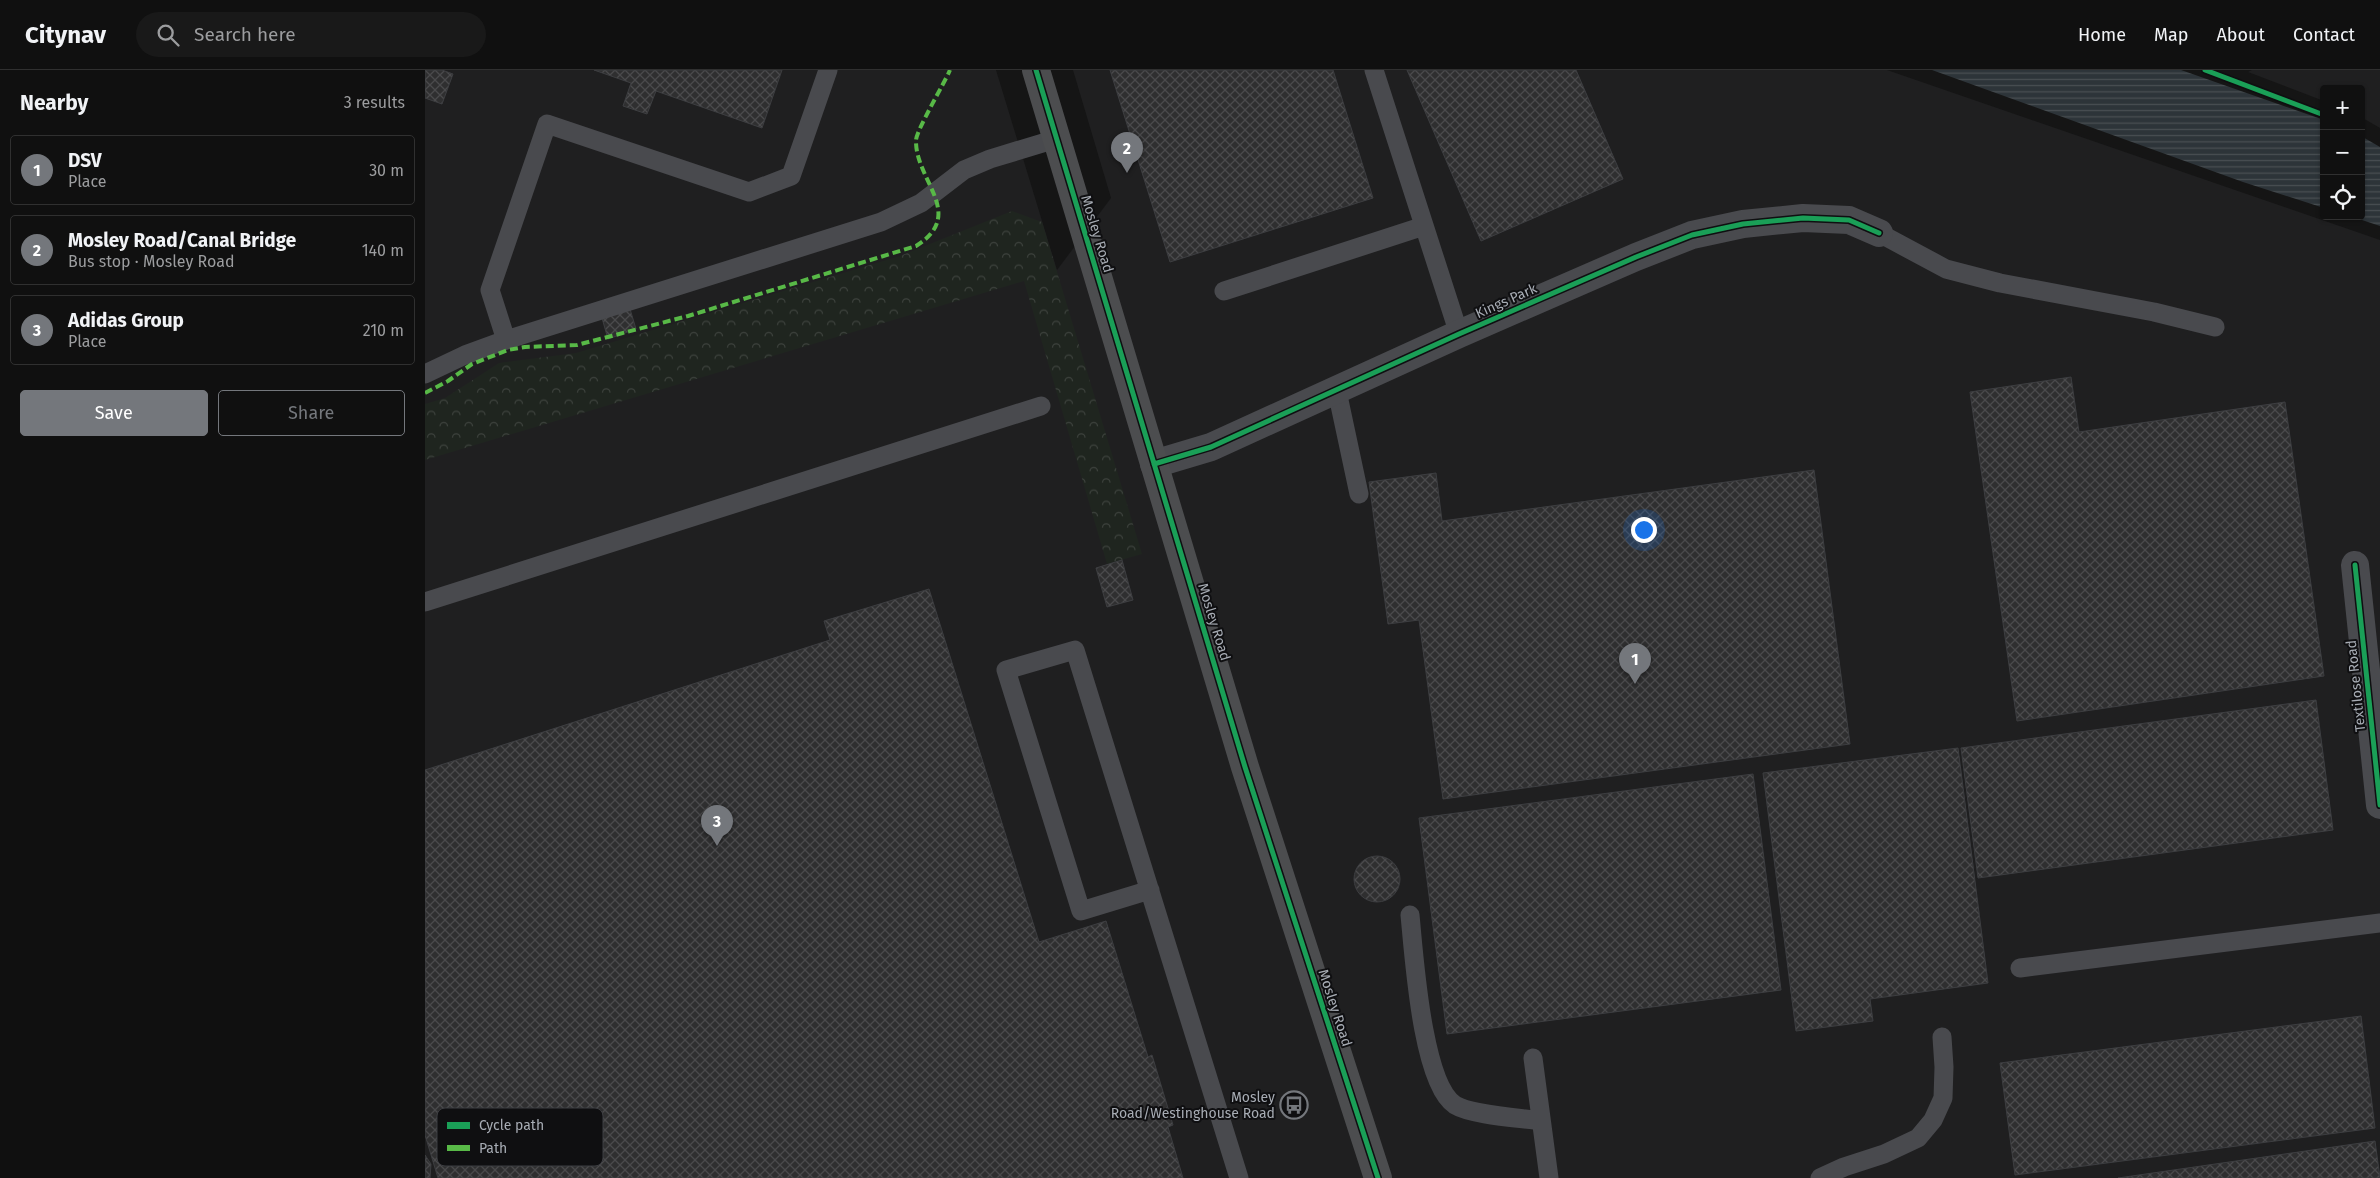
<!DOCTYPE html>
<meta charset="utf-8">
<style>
:root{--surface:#101010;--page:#191919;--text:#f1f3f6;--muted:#9c9d9f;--line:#303030;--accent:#74777c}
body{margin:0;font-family:"Fira Sans",sans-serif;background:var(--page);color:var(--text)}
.controls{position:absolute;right:15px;top:15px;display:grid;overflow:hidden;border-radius:5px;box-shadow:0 1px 4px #0004}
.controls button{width:45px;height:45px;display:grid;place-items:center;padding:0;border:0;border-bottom:1px solid var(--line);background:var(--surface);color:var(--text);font:25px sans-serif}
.you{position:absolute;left:1218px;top:459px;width:18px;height:18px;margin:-12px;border:4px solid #fff;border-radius:50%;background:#1a73e8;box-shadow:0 0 0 8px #1a73e833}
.badge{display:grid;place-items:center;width:32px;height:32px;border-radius:50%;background:var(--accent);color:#fff;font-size:16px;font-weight:700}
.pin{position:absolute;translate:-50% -41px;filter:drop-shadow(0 1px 2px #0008)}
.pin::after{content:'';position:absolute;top:26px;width:18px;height:15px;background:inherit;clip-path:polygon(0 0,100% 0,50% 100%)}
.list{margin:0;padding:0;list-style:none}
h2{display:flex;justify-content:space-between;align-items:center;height:65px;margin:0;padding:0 20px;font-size:21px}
h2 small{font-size:16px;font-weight:400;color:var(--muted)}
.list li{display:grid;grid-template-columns:32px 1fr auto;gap:15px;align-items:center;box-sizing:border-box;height:70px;margin:0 10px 10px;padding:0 10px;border:1px solid var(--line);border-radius:5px}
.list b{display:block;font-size:19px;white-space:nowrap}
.list p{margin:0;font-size:16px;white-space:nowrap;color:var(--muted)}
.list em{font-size:16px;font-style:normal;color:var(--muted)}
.actions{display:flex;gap:10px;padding:15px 20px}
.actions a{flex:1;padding:11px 0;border:1px solid var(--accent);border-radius:5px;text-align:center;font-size:18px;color:var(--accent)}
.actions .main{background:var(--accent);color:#fff}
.icon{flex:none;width:28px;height:28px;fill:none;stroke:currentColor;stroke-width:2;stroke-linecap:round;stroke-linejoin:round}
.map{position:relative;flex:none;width:1955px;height:1108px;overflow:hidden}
header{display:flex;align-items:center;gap:30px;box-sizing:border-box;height:70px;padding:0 25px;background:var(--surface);border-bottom:1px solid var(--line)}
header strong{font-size:24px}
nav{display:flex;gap:28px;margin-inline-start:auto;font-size:18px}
.search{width:350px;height:45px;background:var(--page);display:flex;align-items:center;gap:12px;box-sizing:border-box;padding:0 18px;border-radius:28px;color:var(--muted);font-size:19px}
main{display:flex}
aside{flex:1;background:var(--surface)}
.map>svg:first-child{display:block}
.built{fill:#1f1f20}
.forest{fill:url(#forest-crowns)}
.water{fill:url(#water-rules)}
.building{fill:url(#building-cross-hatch);stroke:#3d3e41}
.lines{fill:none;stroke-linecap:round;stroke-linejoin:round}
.service{stroke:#494a4e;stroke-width:19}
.minor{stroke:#494a4e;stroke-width:28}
.primary{stroke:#4c4d4f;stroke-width:28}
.quiet{stroke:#58b947;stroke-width:4;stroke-dasharray:8 4;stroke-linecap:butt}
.cycleway-casing{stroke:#0f0f11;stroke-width:8}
.cycleway{stroke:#1a9f57;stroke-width:5}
.labels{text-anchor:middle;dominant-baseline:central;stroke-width:4;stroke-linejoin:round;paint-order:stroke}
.street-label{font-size:14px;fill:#a7acb4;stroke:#0f0f11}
.poi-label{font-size:14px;fill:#a7acb4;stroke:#0f0f11;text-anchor:end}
.key{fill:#0f0f11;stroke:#3d3e42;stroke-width:1}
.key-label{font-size:14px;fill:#a7acb4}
</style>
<header>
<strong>Citynav</strong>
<div class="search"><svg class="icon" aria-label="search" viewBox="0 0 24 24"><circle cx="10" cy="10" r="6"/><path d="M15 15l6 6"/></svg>Search here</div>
<nav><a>Home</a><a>Map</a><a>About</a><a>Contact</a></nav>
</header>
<main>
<aside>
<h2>Nearby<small>3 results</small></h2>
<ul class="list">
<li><span class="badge">1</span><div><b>DSV</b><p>Place</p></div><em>30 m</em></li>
<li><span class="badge">2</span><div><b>Mosley Road/Canal Bridge</b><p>Bus stop · Mosley Road</p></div><em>140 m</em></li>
<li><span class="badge">3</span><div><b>Adidas Group</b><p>Place</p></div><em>210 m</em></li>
</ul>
<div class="actions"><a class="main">Save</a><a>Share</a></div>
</aside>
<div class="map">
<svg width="1955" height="1108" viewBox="0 0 1955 1108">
<defs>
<pattern id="forest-crowns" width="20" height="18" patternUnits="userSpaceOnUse" patternTransform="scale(1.25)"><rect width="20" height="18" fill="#1f251f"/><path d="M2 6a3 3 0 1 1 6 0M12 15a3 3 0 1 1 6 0" fill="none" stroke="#3d423d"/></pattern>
<pattern id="water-rules" width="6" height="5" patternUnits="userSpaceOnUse" patternTransform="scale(1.25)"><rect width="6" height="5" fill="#2d3439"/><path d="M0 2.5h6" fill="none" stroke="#494f53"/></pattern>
<pattern id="building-cross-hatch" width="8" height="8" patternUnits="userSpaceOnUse" patternTransform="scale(1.25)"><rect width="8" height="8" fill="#2f2f30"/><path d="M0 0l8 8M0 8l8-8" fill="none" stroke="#4a4a4c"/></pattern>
</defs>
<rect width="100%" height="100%" fill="#151515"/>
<path class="built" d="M 0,0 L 571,0 L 632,200 L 686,128 L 648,0 L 1462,0 L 1955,170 L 1955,1108 L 0,1108 Z
M 1827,0 L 1955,0 L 1955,58 L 1936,47 L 1936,19 L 1899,19 L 1899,31 L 1823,2 Z"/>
<path class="forest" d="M 587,141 L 617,152 L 717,484 L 682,494 L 599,211 L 0,390 L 0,334 L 20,328 L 74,293 L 151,283 L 475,186 Z"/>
<path class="water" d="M 1507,0 L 1756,0 L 1899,50 L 1899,138 L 1818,112 Z
M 1936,66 L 1955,77 L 1955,156 L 1925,146 L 1936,146 Z"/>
<path class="building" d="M 0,0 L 17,0 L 28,4 L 17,34 L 0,28 Z
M 169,0 L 357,0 L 337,58 L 231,21 L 222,44 L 198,36 L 206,13 Z
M 685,0 L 908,0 L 948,128 L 745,192 Z
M 982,0 L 1151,0 L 1198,109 L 1056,171 Z
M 205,239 L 211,259 L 183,269 L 177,248 Z
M 1646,307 L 1654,362 L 1860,332 L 1899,606 L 1592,651 L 1545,322 Z
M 1389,400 L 1425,674 L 1018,729 L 994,550 L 963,554 L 944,412 L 1011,403 L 1017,451 Z
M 697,490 L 708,530 L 682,537 L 671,498 Z
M 504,519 L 614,872 L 681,851 L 723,987 L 727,985 L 748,1055 L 743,1057 L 758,1108 L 13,1108 L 0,1065 L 0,700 L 405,570 L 399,551 Z
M 1891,630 L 1908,760 L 1553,808 L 1536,678 Z
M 1533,678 L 1563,913 L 1445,929 L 1448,951 L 1371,961 L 1338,703 Z
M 1328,704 L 1356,920 L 1022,964 L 994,748 Z
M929 809a23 23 0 1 1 46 0a23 23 0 1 1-46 0Z
M 1936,946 L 1950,1058 L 1590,1105 L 1575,993 Z
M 1950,1071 L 1955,1108 L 1693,1108 Z
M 0,1085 L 6,1094 L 5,1108 L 0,1108 Z"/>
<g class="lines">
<path class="service" d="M 949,0 L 1034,264
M 1454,163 L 1521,199 L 1575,213 L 1729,242 L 1790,257
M 799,221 L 999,156
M 81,270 L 65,220 L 122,54 L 324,122 L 366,106 L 403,0
M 0,304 L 40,285 L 81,270 L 456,152 L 496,133 L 539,100 L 565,89 L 631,69
M 912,321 L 934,424
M 0,532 L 616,336
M 725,820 L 656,841 L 581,600 L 650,580 L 814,1108
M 985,845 C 989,885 997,1014 1030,1035 C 1046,1045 1096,1048 1116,1051
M 1595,898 L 1955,853
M 1108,988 L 1124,1108
M 1395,1108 L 1419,1097 L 1459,1084 L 1493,1068 L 1508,1050 L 1518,1028 L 1519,997 L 1517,967"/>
<path class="minor" d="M 729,394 L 786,377 L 1034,264 L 1211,187 L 1267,165 L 1318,154 L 1378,148 L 1424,150 L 1454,163
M 1930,495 L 1955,735"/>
<path class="primary" d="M 611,0 L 820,697 L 953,1108"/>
<path class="quiet" d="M 0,323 L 23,311 L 47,294 L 83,280 L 100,277 L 152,275 L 263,246 L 491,176 C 542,144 490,111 491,70 C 492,59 519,14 525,0"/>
<g class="cycleway-casing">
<path id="cycleway" d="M 611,0 L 820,697 L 953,1108
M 1780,0 L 1899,45
M 729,394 L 786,377 L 1034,264 L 1211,187 L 1267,165 L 1318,154 L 1378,148 L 1424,150 L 1454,163
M 1930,495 L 1955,735"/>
</g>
<use href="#cycleway" class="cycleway"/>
</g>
<defs>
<g id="bus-ring" transform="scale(1.4375)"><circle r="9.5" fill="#0f0f11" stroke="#74777c" stroke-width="1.5"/><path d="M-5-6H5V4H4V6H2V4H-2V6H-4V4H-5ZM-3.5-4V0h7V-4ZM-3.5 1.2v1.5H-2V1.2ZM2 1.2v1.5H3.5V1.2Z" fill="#74777c"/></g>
</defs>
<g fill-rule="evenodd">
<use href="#bus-ring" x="869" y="1035"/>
</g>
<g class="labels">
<g class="street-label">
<text transform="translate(672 164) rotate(73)">Mosley Road</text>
<text transform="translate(1081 231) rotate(-24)">Kings Park</text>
<text transform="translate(789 552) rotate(73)">Mosley Road</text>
<text transform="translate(1931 616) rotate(-96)">Textilose Road</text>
<text transform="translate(910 938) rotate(72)">Mosley Road</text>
</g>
<g class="poi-label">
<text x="850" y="1027">Mosley<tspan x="850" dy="16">Road/Westinghouse Road</tspan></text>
</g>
</g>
<rect x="12" y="1038" width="166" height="58" rx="8" class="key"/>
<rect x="22" y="1052" width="23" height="7" fill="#1a9f57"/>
<rect x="22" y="1075" width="23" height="6" fill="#58b947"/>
<g class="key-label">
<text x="54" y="1060">Cycle path</text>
<text x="54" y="1083">Path</text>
</g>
</svg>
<div class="controls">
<button>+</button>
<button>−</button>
<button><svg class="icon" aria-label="locate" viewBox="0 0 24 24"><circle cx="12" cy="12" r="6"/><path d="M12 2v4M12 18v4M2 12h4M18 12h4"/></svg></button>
</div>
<div class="you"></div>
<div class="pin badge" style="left:1210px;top:614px">1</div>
<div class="pin badge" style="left:702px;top:103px">2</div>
<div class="pin badge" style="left:292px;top:776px">3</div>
</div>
</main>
